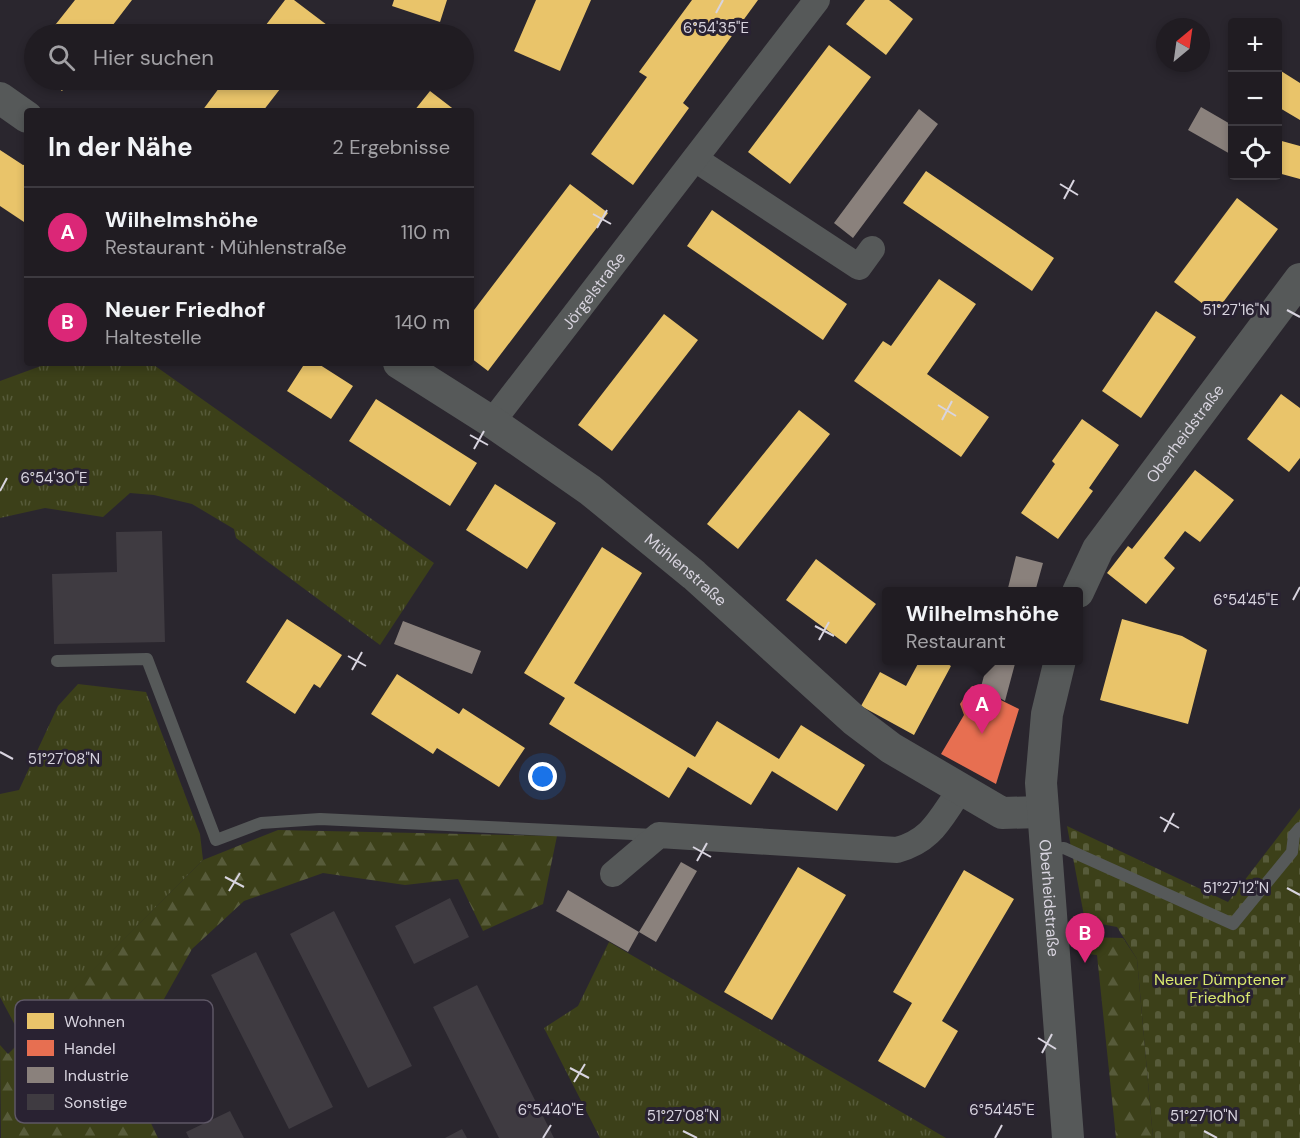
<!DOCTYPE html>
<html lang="de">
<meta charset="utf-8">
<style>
:root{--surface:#201c22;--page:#28252a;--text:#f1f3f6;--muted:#a2a1a5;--line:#3d3a40;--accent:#db2777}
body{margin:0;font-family:"DM Sans",sans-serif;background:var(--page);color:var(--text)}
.controls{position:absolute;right:18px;top:18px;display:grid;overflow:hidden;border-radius:6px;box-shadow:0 3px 9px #0003}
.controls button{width:54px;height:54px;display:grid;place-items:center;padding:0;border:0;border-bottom:2px solid var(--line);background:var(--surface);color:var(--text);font:30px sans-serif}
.compass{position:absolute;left:1156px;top:18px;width:54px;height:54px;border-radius:50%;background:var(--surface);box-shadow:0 3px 9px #0003;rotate:29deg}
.you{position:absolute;left:543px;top:777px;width:21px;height:21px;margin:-15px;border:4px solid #fff;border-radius:50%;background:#1a73e8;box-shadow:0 0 0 9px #1a73e833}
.badge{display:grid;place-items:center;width:39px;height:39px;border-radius:50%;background:var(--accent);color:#fff;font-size:20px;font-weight:700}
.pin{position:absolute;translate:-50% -50px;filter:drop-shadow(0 2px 3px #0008)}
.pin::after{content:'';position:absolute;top:32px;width:21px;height:18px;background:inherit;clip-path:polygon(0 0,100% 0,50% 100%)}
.popup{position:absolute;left:882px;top:587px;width:201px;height:78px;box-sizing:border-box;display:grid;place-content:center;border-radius:6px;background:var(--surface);filter:drop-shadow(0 2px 4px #0005);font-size:20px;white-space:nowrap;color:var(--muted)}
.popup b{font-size:22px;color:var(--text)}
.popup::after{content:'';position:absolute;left:50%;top:100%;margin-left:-12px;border:12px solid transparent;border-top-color:var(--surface)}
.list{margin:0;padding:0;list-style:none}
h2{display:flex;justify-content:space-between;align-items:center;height:78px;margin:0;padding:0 24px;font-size:26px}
h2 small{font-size:20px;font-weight:400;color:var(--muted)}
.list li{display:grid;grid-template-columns:39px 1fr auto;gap:18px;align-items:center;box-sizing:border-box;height:90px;padding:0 24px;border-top:2px solid var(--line)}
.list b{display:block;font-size:22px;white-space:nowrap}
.list p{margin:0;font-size:20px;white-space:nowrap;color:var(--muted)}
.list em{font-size:20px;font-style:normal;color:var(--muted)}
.icon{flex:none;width:33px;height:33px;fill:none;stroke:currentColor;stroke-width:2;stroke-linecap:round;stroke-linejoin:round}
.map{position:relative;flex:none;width:1300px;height:1138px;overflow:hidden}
.search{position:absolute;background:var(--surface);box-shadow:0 3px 9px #0003;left:24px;top:24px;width:450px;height:66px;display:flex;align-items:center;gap:15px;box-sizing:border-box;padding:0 21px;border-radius:33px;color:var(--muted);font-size:22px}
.panel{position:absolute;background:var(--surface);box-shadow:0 3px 9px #0003;left:24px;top:108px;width:450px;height:258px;border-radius:6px}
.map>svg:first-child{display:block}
.grass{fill:url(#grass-tufts)}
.forest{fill:url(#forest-firs)}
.cemetery{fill:url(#cemetery-stones)}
.homes{fill:#e9c46a}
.shops{fill:#e76f51}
.industry{fill:#8a817c}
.building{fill:#3f3b41}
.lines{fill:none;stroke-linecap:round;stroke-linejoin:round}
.service{stroke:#565959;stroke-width:12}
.minor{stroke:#565959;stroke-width:26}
.tertiary{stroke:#565959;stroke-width:32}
.ticks{fill:none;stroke:#d8d4df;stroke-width:2}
.labels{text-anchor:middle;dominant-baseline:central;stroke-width:6;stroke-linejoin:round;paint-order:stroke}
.street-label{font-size:16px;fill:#d8d4df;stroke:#292232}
.park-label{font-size:16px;fill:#dae96e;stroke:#292232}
.key{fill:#292232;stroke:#5e5766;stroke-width:1.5}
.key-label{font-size:16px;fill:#d8d4df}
.ticks-label{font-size:15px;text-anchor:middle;fill:#d8d4df;stroke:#292232;stroke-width:6;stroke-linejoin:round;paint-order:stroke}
</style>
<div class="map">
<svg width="1300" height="1138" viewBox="0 0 1300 1138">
<defs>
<pattern id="grass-tufts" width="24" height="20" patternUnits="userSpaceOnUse" patternTransform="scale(1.5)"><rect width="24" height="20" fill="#3c4019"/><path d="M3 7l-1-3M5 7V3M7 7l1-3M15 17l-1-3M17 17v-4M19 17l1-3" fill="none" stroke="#575b3a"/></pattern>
<pattern id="forest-firs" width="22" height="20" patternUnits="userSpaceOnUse" patternTransform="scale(1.5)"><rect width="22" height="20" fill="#3c4019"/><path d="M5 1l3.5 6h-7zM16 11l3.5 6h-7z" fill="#575b3a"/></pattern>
<pattern id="cemetery-stones" width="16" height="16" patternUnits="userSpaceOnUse" patternTransform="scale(1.5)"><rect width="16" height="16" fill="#3c4019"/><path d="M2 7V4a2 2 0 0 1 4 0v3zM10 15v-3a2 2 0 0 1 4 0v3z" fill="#575b3a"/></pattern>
</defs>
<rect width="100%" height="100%" fill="#2a262e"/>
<path class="grass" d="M 49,363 L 151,363 L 434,563 L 380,645 L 236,538 L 234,529 L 192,504 L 154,495 L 130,493 L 103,517 L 45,508 L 0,518 L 0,381 Z
M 78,684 L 146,692 L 200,834 L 203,860 L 23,1040 L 0,997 L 0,794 L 19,790 L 58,706 Z
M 609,942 L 946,1138 L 600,1138 L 544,1028 L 578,1006 Z"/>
<path class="forest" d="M 278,830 L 557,836 L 543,904 L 483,931 L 458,879 L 405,885 L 323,873 L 244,901 L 192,949 L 150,1024 L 140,1100 L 158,1138 L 1,1138 L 0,1045 L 8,1054 L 203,860 Z
M 1087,937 L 1123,938 L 1137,959 L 1153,1138 L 1116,1138 L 1097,955 L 1087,954 Z"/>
<path class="cemetery" d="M 1300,808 L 1300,1138 L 1153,1138 L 1137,959 L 1117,927 L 1085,921 L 1067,826 L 1228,902 Z"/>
<path class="homes" d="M 75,0 L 132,0 L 106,34 L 48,34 Z
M 285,0 L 294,0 L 327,25 L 320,34 L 259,34 Z
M 394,0 L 447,0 L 440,22 L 392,6 Z
M 536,0 L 591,0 L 560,71 L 514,51 Z
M 692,0 L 758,0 L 683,103 L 689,108 L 633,185 L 591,154 L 647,77 L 639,72 Z
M 865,0 L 889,0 L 913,19 L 886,55 L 846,24 Z
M 829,45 L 871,77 L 790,184 L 748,152 Z
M 1281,71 L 1300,83 L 1300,120 L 1278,107 L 1278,77 Z
M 48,80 L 71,80 L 62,91 Z
M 225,80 L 287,80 L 263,111 L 202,111 Z
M 430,91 L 456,111 L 414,111 Z
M 1278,140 L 1300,146 L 1300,179 L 1278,173 Z
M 0,150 L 23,165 L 27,164 L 27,224 L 0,206 Z
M 926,171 L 1054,258 L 1032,291 L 903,203 Z
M 570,184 L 608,213 L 488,371 L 471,358 L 471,314 Z
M 1237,198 L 1278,229 L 1215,313 L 1174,282 Z
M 712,210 L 847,304 L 823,340 L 687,246 Z
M 939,279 L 976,304 L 927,374 L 989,417 L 961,457 L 854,381 L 883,341 L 891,346 Z
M 1156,311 L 1196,337 L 1141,418 L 1102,391 Z
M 664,314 L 698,340 L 612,451 L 578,425 Z
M 305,363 L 317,363 L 353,386 L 331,419 L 287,391 Z
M 1281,394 L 1300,408 L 1300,458 L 1289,472 L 1247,439 Z
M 376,399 L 477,463 L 450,506 L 349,441 Z
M 799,410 L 830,434 L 738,549 L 707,524 Z
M 1082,419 L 1119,445 L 1089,488 L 1093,491 L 1058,539 L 1021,513 L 1055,464 L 1052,461 Z
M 1195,470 L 1234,500 L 1200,542 L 1185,531 L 1164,558 L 1175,568 L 1146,604 L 1107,573 L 1128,546 L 1132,549 Z
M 495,484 L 556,523 L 527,569 L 466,530 Z
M 602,547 L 642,573 L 574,683 L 695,757 L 717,721 L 779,759 L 801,725 L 865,765 L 837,811 L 772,771 L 751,805 L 688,767 L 669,798 L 549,724 L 565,698 L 524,673 Z
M 816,559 L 876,604 L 846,644 L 786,600 Z
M 287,619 L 342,655 L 320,688 L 314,684 L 295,714 L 246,682 Z
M 1122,619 L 1182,636 L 1207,650 L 1188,724 L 1100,700 Z
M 920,660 L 942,660 L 951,666 L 914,735 L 861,706 L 880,672 L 906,686 Z
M 397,674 L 459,714 L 463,708 L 525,748 L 499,787 L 437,748 L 433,754 L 371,714 Z
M 798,867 L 846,895 L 772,1020 L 724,992 Z
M 964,870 L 1014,899 L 942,1021 L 958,1031 L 925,1088 L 878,1061 L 912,1003 L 893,992 Z"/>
<path class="shops" d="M 972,686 L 1019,709 L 996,784 L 941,754 L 964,715 L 960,704 Z"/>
<path class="industry" d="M 1201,107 L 1232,125 L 1232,155 L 1188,130 Z
M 919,109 L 938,124 L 853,238 L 834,223 Z
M 1016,556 L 1043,563 L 1035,592 L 1007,592 Z
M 403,621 L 481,651 L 472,674 L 394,644 Z
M 988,660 L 1016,660 L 1005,701 L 981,687 Z
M 681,862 L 697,871 L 656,942 L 639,932 Z
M 568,890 L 639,932 L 628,952 L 556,911 Z"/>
<path class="building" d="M 162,531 L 165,642 L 54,644 L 52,574 L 117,572 L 116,532 Z
M 450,898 L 469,937 L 414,964 L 395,926 Z
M 334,911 L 412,1066 L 368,1088 L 290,934 Z
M 256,952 L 333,1107 L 289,1129 L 211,975 Z
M 477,985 L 554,1138 L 499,1138 L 433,1007 Z
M 230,1111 L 244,1138 L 189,1138 L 186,1132 Z
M 462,1129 L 467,1138 L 445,1138 Z"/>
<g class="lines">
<path class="service" d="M 57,661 L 147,659 L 216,840 L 261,823 L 320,819 L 654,835
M 1045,849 L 1064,848 L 1233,924 L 1292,852 L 1294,835 L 1300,828"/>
<g class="minor">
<path d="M 695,159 L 859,267 L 872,249"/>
<path id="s1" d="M 492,422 L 817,0"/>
<path d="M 613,874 L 659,835 L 897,850 C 933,840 940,818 961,789"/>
</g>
<g class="tertiary">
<path d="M 0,98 L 27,117"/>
<path id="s2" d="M 399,363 L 492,422 L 590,490 L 694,575 L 854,720 L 891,748 L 1002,813 L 1041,812"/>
<path id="s3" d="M 1078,592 L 1098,549 L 1300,279"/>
<path id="s4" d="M 1060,660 L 1047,714 L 1041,783 L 1068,1138"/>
</g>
</g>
<path class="ticks" d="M 716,13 L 723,0M 1060,184 L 1078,195M 1064,199 L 1074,180M 593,214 L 611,224M 597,228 L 607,210M 1287,310 L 1300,317M 938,405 L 956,416M 942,420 L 952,401M 470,435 L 488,445M 474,449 L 484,431M 0,491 L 7,478M 1293,600 L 1300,587M 815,626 L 834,636M 819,640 L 829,622M 348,656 L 366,666M 352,670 L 362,652M 0,752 L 13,759M 1160,817 L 1179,828M 1164,832 L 1174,813M 693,847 L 711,857M 697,861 L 707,843M 225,877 L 244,887M 1287,888 L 1300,895M 229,891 L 240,873M 1038,1038 L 1056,1049M 1042,1053 L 1052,1034M 570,1068 L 589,1078M 574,1082 L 585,1064M 683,1131 L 697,1138M 1204,1131 L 1217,1138M 543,1138 L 551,1125M 995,1138 L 1002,1125"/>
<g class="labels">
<g class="street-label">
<text stroke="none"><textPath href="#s1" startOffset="166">Jörgelstraße</textPath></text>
<text stroke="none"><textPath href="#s3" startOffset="192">Oberheidstraße</textPath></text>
<text stroke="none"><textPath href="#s2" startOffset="354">Mühlenstraße</textPath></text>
<text stroke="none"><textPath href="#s4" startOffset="240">Oberheidstraße</textPath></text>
</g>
<g class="park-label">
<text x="1220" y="979">Neuer Dümptener<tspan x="1220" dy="18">Friedhof</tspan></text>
</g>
</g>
<rect x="15" y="1000" width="198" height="123" rx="9" class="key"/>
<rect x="27" y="1013" width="27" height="16" fill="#e9c46a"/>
<rect x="27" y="1040" width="27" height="16" fill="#e76f51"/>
<rect x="27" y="1067" width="27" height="16" fill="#8a817c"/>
<rect x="27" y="1094" width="27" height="16" fill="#3f3b41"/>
<g class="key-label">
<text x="64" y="1027">Wohnen</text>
<text x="64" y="1054">Handel</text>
<text x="64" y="1081">Industrie</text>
<text x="64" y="1108">Sonstige</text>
</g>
<g class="ticks-label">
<text x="716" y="33">6°54'35"E</text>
<text x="1236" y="315">51°27'16"N</text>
<text x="54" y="483">6°54'30"E</text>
<text x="1246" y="605">6°54'45"E</text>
<text x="64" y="764">51°27'08"N</text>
<text x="1236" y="893">51°27'12"N</text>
<text x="551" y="1115">6°54'40"E</text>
<text x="1002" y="1115">6°54'45"E</text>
<text x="683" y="1121">51°27'08"N</text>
<text x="1204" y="1121">51°27'10"N</text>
</g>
</svg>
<div class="controls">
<button>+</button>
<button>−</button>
<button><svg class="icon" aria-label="locate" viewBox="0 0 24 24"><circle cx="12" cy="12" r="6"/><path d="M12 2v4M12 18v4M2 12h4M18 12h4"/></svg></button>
</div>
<svg class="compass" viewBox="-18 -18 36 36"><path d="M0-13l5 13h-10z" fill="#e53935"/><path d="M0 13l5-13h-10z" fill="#a2a1a5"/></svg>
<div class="you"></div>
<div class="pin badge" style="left:982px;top:734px">A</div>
<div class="popup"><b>Wilhelmshöhe</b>Restaurant</div>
<div class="pin badge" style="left:1085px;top:963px">B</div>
<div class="search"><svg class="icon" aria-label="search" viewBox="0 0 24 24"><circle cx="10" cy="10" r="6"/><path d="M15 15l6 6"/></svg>Hier suchen</div>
<section class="panel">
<h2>In der Nähe<small>2 Ergebnisse</small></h2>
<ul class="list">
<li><span class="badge">A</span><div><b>Wilhelmshöhe</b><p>Restaurant · Mühlenstraße</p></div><em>110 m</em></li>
<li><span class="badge">B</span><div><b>Neuer Friedhof</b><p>Haltestelle</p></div><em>140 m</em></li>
</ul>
</section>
</div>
